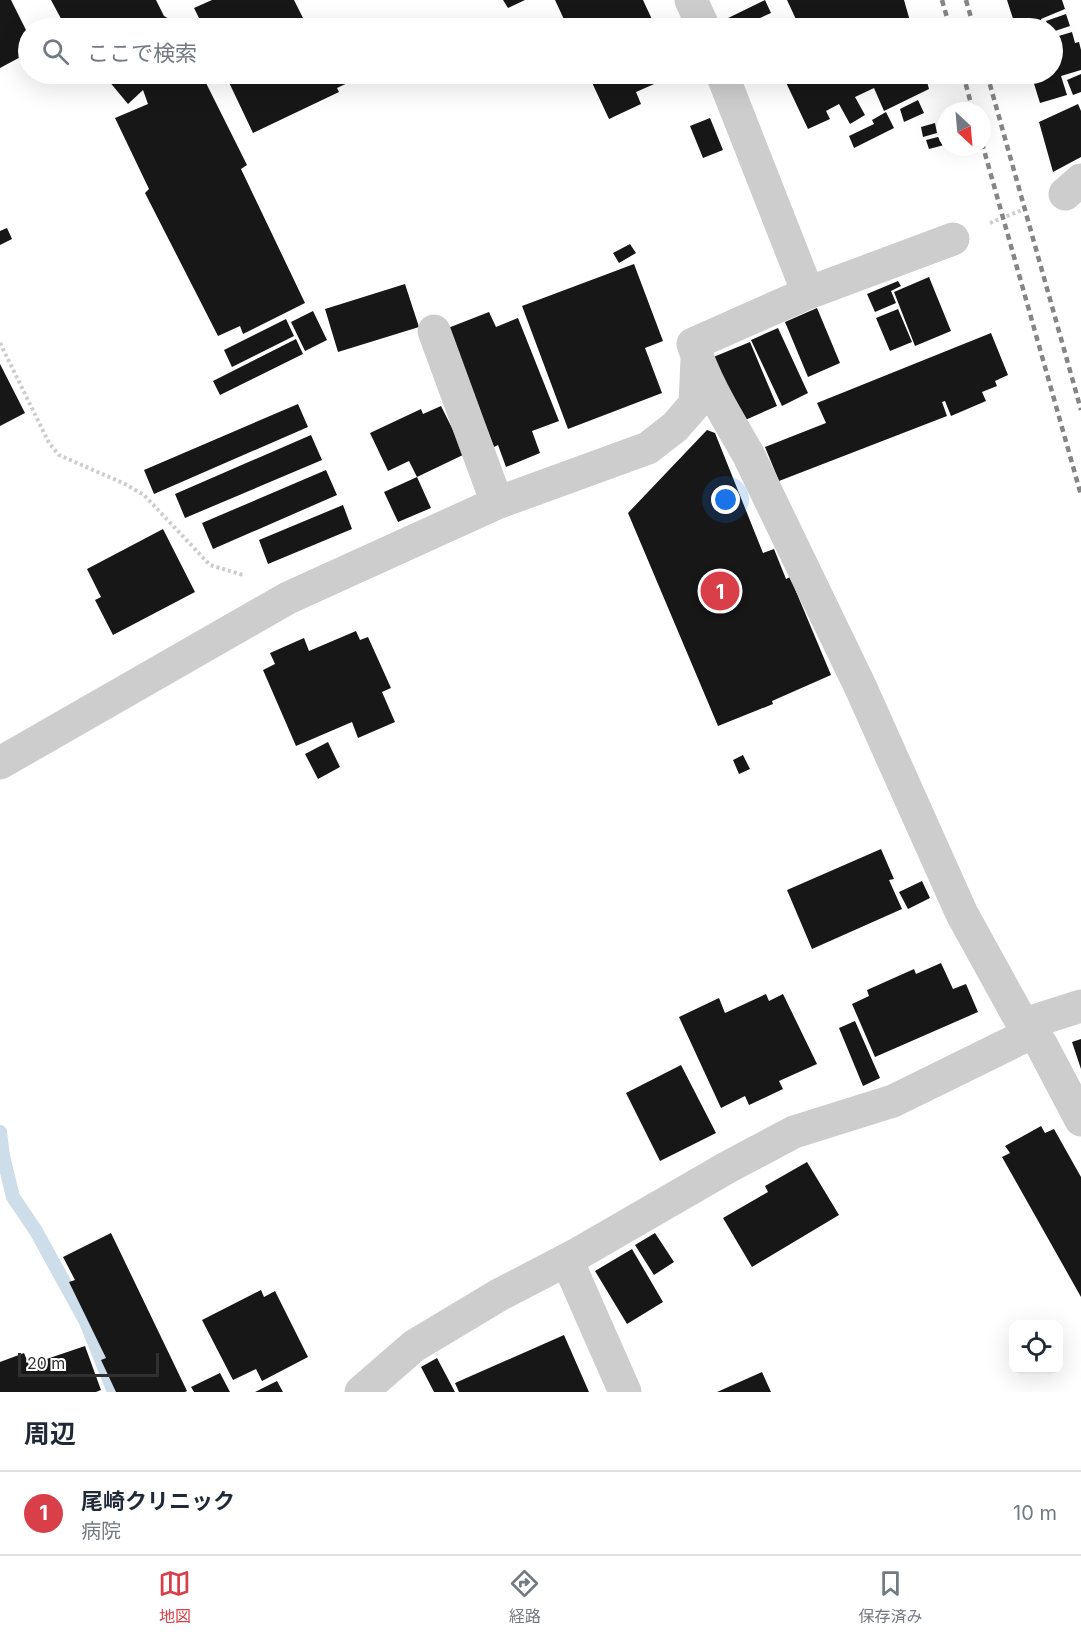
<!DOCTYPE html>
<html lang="ja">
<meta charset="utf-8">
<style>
:root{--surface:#fff;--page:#f6f6f7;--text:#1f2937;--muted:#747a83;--line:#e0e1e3;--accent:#d93f48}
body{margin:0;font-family:Inter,"Noto Sans JP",sans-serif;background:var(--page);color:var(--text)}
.controls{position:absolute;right:18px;bottom:18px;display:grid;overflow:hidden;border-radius:12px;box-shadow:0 6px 24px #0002}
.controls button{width:54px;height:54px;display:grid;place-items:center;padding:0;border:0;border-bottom:2px solid var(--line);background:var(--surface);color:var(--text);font:30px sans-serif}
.compass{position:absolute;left:937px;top:102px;width:54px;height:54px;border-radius:50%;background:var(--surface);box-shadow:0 6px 24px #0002;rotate:154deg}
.scale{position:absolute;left:18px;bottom:15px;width:141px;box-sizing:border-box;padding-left:6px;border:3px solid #303030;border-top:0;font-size:16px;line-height:21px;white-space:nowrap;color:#303030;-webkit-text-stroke:4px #fff;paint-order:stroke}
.you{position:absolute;left:726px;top:500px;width:21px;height:21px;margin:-15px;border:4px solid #fff;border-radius:50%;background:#1a73e8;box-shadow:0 0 0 9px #1a73e833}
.badge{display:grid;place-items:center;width:39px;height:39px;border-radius:50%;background:var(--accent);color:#fff;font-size:20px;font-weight:700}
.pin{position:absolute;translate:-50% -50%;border:3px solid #fff;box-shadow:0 2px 6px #0006}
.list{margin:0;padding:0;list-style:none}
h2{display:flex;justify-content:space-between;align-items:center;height:78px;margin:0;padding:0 24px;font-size:26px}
h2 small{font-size:20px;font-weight:400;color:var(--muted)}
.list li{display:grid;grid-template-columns:39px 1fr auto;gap:18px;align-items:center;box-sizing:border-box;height:84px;padding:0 24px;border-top:2px solid var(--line)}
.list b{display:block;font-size:22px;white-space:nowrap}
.list p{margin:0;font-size:20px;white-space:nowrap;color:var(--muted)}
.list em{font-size:20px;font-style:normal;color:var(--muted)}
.icon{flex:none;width:33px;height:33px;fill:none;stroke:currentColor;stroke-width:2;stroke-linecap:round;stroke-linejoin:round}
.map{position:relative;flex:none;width:1081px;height:1392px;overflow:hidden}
.search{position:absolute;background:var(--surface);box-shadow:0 6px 24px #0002;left:18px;right:18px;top:18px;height:66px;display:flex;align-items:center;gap:15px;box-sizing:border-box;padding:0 21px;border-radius:33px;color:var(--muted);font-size:22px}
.sheet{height:162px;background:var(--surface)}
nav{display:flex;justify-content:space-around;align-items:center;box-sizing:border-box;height:84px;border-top:2px solid var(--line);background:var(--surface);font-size:16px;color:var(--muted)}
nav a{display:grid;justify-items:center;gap:3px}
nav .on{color:var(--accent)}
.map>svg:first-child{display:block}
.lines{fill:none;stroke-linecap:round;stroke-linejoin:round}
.stream{stroke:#cddeea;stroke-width:14}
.building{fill:#171717}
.path{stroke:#cdcdcd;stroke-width:4;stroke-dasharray:3 3;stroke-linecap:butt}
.minor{stroke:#cdcdcd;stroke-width:33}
.rail{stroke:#858585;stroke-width:4.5;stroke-dasharray:6 4.5;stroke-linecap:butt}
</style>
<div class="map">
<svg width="1081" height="1392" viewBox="0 0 1081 1392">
<rect width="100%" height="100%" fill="#fff"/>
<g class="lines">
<path class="stream" d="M 0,1132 L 3,1156 L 13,1197 L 36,1231 L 86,1322 L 114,1392"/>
</g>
<path class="building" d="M 0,0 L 11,0 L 28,34 L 28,53 L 0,68 Z
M 51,0 L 156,0 L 164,16 L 173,21 L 176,28 L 66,28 Z
M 212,0 L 294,0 L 308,28 L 204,28 L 194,8 Z
M 503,0 L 525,0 L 508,8 Z
M 555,0 L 643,0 L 656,28 L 568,28 Z
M 765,0 L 771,13 L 738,28 L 729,28 L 724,20 Z
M 787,0 L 904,0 L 912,28 L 800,28 Z
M 1007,0 L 1062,0 L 1065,9 L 1041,19 L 1044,28 L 1016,28 Z
M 1066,14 L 1070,26 L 1052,32 L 1052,28 L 1049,28 L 1046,21 Z
M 784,18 L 789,28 L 763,28 Z
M 1072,32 L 1075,43 L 1079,42 L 1081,50 L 1081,70 L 1061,76 L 1067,95 L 1040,103 L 1031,74 L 1052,74 L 1052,38 Z
M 103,74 L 206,74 L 208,79 L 205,81 L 247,165 L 241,169 L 305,303 L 243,334 L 240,326 L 218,336 L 145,193 L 149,189 L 115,118 L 148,104 L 143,90 L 128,104 Z
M 225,74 L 330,74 L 334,81 L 350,74 L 354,74 L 356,79 L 337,88 L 339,92 L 253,133 Z
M 588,74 L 677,74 L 636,92 L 641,104 L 609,119 Z
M 782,74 L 925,74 L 929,89 L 884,111 L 874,88 L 855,97 L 865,115 L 850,124 L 839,104 L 826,111 L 830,119 L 808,129 Z
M 1081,74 L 1081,92 L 1073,95 L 1067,80 Z
M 918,100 L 924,113 L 904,122 L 900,109 Z
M 1078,104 L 1081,111 L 1081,157 L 1053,172 L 1039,122 Z
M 886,112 L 894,128 L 854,148 L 849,136 L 874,124 L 872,120 Z
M 710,118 L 723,150 L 703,158 L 690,126 Z
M 935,123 L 937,133 L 923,137 L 921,127 Z
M 942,136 L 944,145 L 929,149 L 926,140 Z
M 7,228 L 12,239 L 0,245 L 0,231 Z
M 630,244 L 636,253 L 619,263 L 613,253 Z
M 634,264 L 663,341 L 645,348 L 662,393 L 568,429 L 522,306 Z
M 929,277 L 951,331 L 915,346 L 894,292 Z
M 898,281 L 901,286 L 891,291 L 896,303 L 875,312 L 867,294 Z
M 405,284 L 419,327 L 338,352 L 325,309 Z
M 817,308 L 840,363 L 808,377 L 785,322 Z
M 898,309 L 912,342 L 890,351 L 876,318 Z
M 313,311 L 327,340 L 305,351 L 291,322 Z
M 489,312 L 496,327 L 518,318 L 559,421 L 532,431 L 540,453 L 506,467 L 498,445 L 494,447 L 448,328 Z
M 286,319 L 294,336 L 232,367 L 224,350 Z
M 778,328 L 808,393 L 782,406 L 751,340 Z
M 991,333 L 1008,375 L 995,381 L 997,386 L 982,392 L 986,401 L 951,416 L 945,401 L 942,402 L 947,416 L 779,481 L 765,447 L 826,423 L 817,403 Z
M 296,339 L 303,354 L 220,395 L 213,381 Z
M 750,342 L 777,406 L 743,421 L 711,358 Z
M 0,364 L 25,413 L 0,426 Z
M 298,404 L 308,427 L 154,494 L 144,470 Z
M 441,406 L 465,454 L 417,477 L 431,508 L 398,522 L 384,492 L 417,477 L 409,461 L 388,471 L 370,433 L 421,409 L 423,414 Z
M 707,430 L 715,433 L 763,553 L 774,549 L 786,579 L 790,577 L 831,675 L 772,701 L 773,704 L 718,726 L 628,513 Z
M 311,435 L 322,460 L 185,518 L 175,494 Z
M 326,470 L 337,495 L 213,549 L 202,523 Z
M 343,505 L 352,529 L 268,564 L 259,540 Z
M 163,529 L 195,592 L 113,635 L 95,600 L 101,597 L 87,569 Z
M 356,631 L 360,640 L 368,637 L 391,688 L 382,692 L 395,722 L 358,738 L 352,722 L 296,746 L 263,670 L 275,664 L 270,653 L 304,638 L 309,651 Z
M 328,742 L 340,767 L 318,779 L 305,754 Z
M 743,755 L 750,769 L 739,774 L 733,760 Z
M 881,849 L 894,879 L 889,880 L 902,909 L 812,949 L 787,890 Z
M 922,881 L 930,898 L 908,909 L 899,892 Z
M 941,963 L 953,989 L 966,984 L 978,1012 L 875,1057 L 852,1004 L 869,996 L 867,990 L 914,969 L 916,974 Z
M 766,994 L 769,1001 L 783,994 L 817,1064 L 779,1081 L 783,1089 L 749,1105 L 745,1096 L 721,1108 L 679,1017 L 719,998 L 725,1013 Z
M 855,1021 L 880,1078 L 863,1086 L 839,1028 Z
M 1081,1039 L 1081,1069 L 1072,1042 Z
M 681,1065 L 716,1133 L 660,1161 L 626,1093 Z
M 1041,1126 L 1045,1133 L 1054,1129 L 1081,1177 L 1081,1297 L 1002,1157 L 1010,1153 L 1005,1146 Z
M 807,1162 L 839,1215 L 752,1267 L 723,1218 L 768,1192 L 765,1186 Z
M 111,1233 L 187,1391 L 185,1392 L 116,1392 L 101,1360 L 106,1358 L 69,1282 L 75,1280 L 63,1257 Z
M 655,1233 L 674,1262 L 654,1275 L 635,1245 Z
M 632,1249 L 663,1302 L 627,1324 L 595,1271 Z
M 261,1290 L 264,1297 L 275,1291 L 308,1357 L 262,1381 L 256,1369 L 233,1380 L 202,1320 Z
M 564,1335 L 589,1392 L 459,1392 L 455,1383 Z
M 85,1346 L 101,1390 L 96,1392 L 0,1392 L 0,1362 L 24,1353 L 29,1365 Z
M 437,1358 L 455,1392 L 434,1392 L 421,1367 Z
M 762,1372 L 771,1392 L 717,1392 Z
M 220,1373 L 230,1392 L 194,1392 L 191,1387 Z
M 277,1381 L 283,1392 L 255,1392 Z"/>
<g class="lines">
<path class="path" d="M 990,223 L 1027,208
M 0,343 L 49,443 L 59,455 L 125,484 L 144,495 L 210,565 L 243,575"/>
<path class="minor" d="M 691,0 L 704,28
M 722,74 L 808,293
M 1065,194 L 1081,180
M 953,239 L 808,293 L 693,344 C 705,383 728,419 748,454 L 860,686 L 962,914 L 1026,1030 L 1041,1044 L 1081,1120
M 434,331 L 497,503
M 0,763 L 288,598 L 497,503 L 648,448 L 675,427 L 695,404 L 697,360
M 567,1260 L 625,1392
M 361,1392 L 414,1346 L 499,1295 L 574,1256 L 728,1167 L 794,1132 L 893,1101 L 1019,1039 L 1037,1020 L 1081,1006"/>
<path class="rail" d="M 942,0 L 950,28
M 966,0 L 974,28
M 963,74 L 973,111
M 987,74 L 1081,410
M 982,143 L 1081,495"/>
</g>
</svg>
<div class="controls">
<button><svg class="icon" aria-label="locate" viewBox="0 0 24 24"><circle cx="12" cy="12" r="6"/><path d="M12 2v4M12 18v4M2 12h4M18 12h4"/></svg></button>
</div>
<svg class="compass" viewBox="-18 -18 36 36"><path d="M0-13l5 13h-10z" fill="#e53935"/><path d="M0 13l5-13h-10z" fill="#747a83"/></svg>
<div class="scale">20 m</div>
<div class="you"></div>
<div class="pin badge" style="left:720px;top:591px">1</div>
<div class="search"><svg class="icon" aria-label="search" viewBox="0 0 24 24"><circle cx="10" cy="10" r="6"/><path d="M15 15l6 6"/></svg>ここで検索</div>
</div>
<section class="sheet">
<h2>周辺<small></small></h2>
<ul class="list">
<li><span class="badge">1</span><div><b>尾崎クリニック</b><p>病院</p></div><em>10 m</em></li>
</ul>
</section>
<nav>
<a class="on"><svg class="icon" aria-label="map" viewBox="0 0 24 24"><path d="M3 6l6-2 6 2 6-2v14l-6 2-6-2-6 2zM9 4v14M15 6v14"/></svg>地図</a>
<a><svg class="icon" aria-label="directions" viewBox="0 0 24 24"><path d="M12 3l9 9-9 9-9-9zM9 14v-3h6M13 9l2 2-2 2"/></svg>経路</a>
<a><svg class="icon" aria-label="saved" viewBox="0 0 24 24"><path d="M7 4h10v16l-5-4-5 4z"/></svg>保存済み</a>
</nav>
